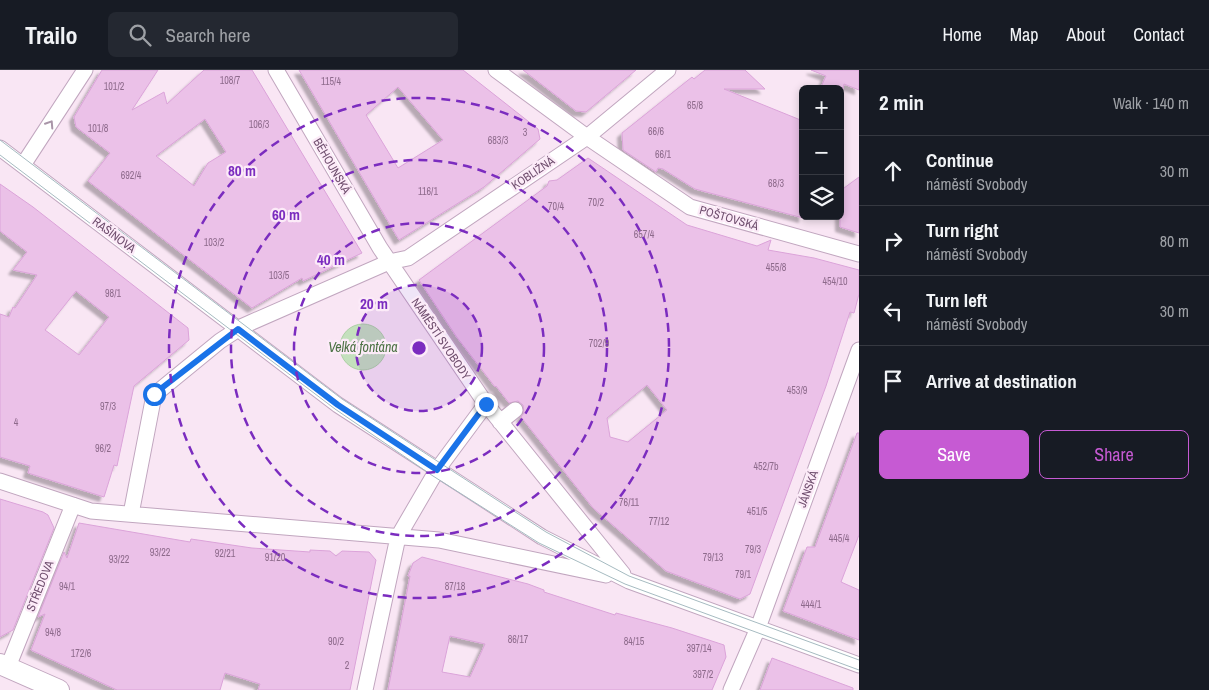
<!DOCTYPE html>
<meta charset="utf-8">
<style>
:root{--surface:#171b24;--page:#242831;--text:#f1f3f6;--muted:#9ea1a6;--line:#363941;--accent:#c65ad3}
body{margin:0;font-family:"Archivo Narrow",sans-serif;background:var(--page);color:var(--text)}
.controls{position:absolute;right:15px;top:15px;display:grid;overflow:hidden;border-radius:8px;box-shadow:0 2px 8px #0003}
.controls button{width:45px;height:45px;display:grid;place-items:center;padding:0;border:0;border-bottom:1px solid var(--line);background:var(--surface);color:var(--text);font:25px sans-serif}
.stop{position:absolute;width:15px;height:15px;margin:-11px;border:4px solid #1a73e8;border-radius:50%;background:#fff}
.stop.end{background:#1a73e8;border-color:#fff;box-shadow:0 1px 5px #0008}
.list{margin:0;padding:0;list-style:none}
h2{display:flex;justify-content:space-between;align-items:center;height:65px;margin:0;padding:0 20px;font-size:21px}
h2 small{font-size:16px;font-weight:400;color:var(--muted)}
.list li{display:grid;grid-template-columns:32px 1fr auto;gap:15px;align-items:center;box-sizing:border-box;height:70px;padding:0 20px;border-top:1px solid var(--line)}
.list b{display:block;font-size:19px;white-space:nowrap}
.list p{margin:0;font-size:16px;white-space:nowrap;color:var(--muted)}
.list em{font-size:16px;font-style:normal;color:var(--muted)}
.actions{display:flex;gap:10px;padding:15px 20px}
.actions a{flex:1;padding:11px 0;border:1px solid var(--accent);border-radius:8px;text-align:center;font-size:18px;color:var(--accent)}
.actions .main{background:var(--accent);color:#fff}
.icon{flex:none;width:28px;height:28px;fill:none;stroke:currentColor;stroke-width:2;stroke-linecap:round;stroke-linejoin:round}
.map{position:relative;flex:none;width:859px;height:620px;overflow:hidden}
header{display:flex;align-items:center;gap:30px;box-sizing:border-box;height:70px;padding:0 25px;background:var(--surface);border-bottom:1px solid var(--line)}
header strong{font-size:24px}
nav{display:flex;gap:28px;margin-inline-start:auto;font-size:18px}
.search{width:350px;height:45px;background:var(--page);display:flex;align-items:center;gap:12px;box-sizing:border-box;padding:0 18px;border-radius:8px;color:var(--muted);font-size:19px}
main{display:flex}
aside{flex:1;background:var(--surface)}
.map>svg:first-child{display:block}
.water{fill:#c4e0bd;stroke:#acd0a4}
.building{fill:#ebc1e8;stroke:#dba3d9;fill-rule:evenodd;filter:url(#shadow)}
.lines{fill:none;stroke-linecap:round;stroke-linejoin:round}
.pedestrian-casing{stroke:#c1a6bf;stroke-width:17}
.minor-casing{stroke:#c1a6bf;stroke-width:22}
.pedestrian{stroke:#fff;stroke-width:15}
.minor{stroke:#fff;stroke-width:20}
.tram{stroke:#a6bbc1;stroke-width:1}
.oneway{stroke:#a995a8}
.route{stroke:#1a73e8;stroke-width:6}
.ring{fill:none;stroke:#7b2cbf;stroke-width:2.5;stroke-dasharray:9 6}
.labels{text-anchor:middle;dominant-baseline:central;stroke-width:4.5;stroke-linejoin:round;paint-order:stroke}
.number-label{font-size:10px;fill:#8e6b8c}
.street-label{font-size:12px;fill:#6f4e6e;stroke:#fcebf8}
.water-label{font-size:14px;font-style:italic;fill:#4c7244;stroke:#fcebf8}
.centre{fill:#7b2cbf;stroke:#fcebf8;stroke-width:2.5}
.ring-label{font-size:15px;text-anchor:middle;font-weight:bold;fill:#7b2cbf;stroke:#fcebf8;stroke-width:4.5;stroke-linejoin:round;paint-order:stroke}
</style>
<header>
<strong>Trailo</strong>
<div class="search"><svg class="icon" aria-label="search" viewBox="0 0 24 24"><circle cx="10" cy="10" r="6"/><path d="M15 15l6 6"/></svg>Search here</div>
<nav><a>Home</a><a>Map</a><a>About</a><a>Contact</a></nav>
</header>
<main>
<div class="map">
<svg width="859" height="620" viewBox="0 0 859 620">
<defs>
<filter id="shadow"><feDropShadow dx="-4.5" dy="4.5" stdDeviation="1" flood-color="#0004"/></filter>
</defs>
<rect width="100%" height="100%" fill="#f9e6f4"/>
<path class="water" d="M340 277a23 23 0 1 1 46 0a23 23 0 1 1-46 0Z"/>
<path class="building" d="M 102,0 L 158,0 L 132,40 L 164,22 L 167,34 L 204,0 L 252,0 L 362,183 L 303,211 L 302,208 L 252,238 L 88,111 L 110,83 L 76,57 L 74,47 ZM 205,49 L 226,82 L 208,93 L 194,116 L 156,86 Z
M 299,0 L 463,0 L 538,59 L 540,69 L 484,117 L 399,170 ZM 398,17 L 443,70 L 398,98 L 366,45 Z
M 523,0 L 636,0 L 586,42 L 576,41 Z
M 705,0 L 745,0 L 765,19 L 724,19 L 803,51 L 803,148 L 695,119 L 663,99 L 658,98 L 656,102 L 623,80 L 622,63 L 692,7 L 694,9 Z
M 811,0 L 859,0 L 859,20 L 844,14 L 843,19 L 820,19 L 826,6 Z
M 588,88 L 687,155 L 757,176 L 771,170 L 768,180 L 814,188 L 859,200 L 859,224 L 854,243 L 850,242 L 826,316 L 750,524 L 740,529 L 666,501 L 593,438 L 521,347 L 524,343 L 523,335 L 518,331 L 509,333 L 496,316 L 495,317 L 456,266 L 419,210 L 547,116 L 549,111 L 557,110 ZM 647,315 L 667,340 L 628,372 L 610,367 L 607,348 Z
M 859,107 L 859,163 L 840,157 L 840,121 Z
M 0,114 L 33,137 L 188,258 L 189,270 L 134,316 L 117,396 L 114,395 L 104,427 L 28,403 L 30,396 L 0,387 L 0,244 L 9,247 L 13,237 L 15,238 L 37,205 L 13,200 L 27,182 L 0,161 ZM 76,221 L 109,247 L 79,285 L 45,260 Z
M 857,363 L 859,363 L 859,465 L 841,512 L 859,520 L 859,570 L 783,541 L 807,477 L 815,477 Z
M 0,429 L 43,442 L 48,445 L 54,458 L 13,560 L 0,567 Z
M 79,453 L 190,472 L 191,469 L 252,478 L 310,482 L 310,480 L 330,481 L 336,486 L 342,481 L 369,482 L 376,490 L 350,620 L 258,620 L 260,614 L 225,603 L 220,620 L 117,620 L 31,580 L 45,544 L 38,547 L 64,482 L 67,488 Z
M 422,487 L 528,514 L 544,520 L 544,522 L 615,545 L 616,543 L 672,558 L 724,575 L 726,587 L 712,620 L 388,620 L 410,506 L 408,506 L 413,493 ZM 450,566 L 485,574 L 470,607 L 442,602 Z
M 772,588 L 853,618 L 853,620 L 760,620 Z"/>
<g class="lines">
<g class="pedestrian-casing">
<path id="pedestrian" d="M 276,0 L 380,178 L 486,334 L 623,504
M 496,0 L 587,67 L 690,137 L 859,184
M 0,78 L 338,335 L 542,467 L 629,511 L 859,595
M 23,95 L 85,0
M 500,352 L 515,340
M 0,411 L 91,441 L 439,470 L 606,505
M 131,444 L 154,325 L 220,271 L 243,256 L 389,192 L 408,188 L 587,67 L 668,0
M 8,597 L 73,435
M 365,620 L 398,467 L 437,400 L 486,334
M 731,620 L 758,558 L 859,280"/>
</g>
<g class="minor-casing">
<path id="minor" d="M 0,594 L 59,620"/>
</g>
<use href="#pedestrian" class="pedestrian"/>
<use href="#minor" class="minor"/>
<path class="tram" d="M 0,70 L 342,329 L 546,462 L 629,506 L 859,590
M 0,85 L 335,339 L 433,406 L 539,473 L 625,514 L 859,600"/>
</g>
<defs><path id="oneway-chevron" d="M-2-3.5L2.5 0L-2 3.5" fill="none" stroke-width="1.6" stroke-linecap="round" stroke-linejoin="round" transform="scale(1.25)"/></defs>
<use class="oneway" href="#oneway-chevron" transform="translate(50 54) rotate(-57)"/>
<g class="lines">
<path class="route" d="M 154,324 L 238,259 L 338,335 L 437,400 L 486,334"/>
</g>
<circle cx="419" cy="278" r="63" fill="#7b2cbf" fill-opacity=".12"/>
<g class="ring">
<circle cx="419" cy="278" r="63"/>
<circle cx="419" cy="278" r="125"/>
<circle cx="419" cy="278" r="188"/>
<circle cx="419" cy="278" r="250"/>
</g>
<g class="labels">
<g class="number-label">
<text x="230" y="10">108/7</text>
<text x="331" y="11">115/4</text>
<text x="114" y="16">101/2</text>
<text x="695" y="35">65/8</text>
<text x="259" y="54">106/3</text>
<text x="98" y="58">101/8</text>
<text x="656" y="61">66/6</text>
<text x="525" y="62">3</text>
<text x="498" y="70">683/3</text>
<text x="663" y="84">66/1</text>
<text x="131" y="105">692/4</text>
<text x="776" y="113">68/3</text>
<text x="428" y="121">116/1</text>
<text x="596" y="132">70/2</text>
<text x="556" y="136">70/4</text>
<text x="644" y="164">657/4</text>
<text x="214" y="172">103/2</text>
<text x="776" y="197">455/8</text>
<text x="279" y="205">103/5</text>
<text x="835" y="211">454/10</text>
<text x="113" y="223">98/1</text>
<text x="599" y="273">702/9</text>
<text x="797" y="320">453/9</text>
<text x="108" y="336">97/3</text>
<text x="16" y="352">4</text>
<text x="103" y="378">96/2</text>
<text x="766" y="396">452/7b</text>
<text x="629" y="432">76/11</text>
<text x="757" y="441">451/5</text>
<text x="659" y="451">77/12</text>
<text x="839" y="468">445/4</text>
<text x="753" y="479">79/3</text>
<text x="160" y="482">93/22</text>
<text x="225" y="483">92/21</text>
<text x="275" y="487">91/20</text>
<text x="713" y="487">79/13</text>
<text x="119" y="489">93/22</text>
<text x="743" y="504">79/1</text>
<text x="67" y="516">94/1</text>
<text x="455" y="516">87/18</text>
<text x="811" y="534">444/1</text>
<text x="53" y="562">94/8</text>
<text x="518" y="569">86/17</text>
<text x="336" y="571">90/2</text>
<text x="634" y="571">84/15</text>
<text x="699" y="578">397/14</text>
<text x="81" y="583">172/6</text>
<text x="347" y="595">2</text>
<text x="703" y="604">397/2</text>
</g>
<g class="street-label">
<text transform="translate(332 96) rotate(60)">BĚHOUNSKÁ</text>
<text transform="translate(533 103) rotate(-34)">KOBLIŽNÁ</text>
<text transform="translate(729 148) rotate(16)">POŠTOVSKÁ</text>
<text transform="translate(114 165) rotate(37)">RAŠÍNOVA</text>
<text transform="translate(441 269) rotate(56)">NÁMĚSTÍ SVOBODY</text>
<text transform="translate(808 419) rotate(-70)">JÁNSKÁ</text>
<text transform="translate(40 516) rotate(-68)">STŘEDOVA</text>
</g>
<g class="water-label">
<text x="363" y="277">Velká fontána</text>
</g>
</g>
<circle cx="419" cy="278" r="8" class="centre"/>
<g class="ring-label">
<text x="242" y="106">80 m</text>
<text x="286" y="150">60 m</text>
<text x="331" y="195">40 m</text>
<text x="374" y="239">20 m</text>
</g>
</svg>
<div class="controls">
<button>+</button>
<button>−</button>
<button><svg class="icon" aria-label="layers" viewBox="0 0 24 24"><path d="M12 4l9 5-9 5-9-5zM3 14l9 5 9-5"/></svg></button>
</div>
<div class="stop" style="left:154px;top:324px"></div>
<div class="stop end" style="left:486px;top:334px"></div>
</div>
<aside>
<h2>2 min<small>Walk · 140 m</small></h2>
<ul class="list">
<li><svg class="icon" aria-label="ahead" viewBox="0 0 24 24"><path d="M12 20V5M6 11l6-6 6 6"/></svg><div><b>Continue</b><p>náměstí Svobody</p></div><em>30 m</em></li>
<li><svg class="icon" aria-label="right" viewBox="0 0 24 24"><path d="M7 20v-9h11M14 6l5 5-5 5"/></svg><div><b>Turn right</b><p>náměstí Svobody</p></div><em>80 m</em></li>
<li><svg class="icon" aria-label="left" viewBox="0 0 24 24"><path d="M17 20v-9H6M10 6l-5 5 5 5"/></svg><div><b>Turn left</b><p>náměstí Svobody</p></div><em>30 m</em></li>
<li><svg class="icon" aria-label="arrive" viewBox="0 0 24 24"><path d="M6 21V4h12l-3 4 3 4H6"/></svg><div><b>Arrive at destination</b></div></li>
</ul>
<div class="actions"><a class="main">Save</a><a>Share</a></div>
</aside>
</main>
